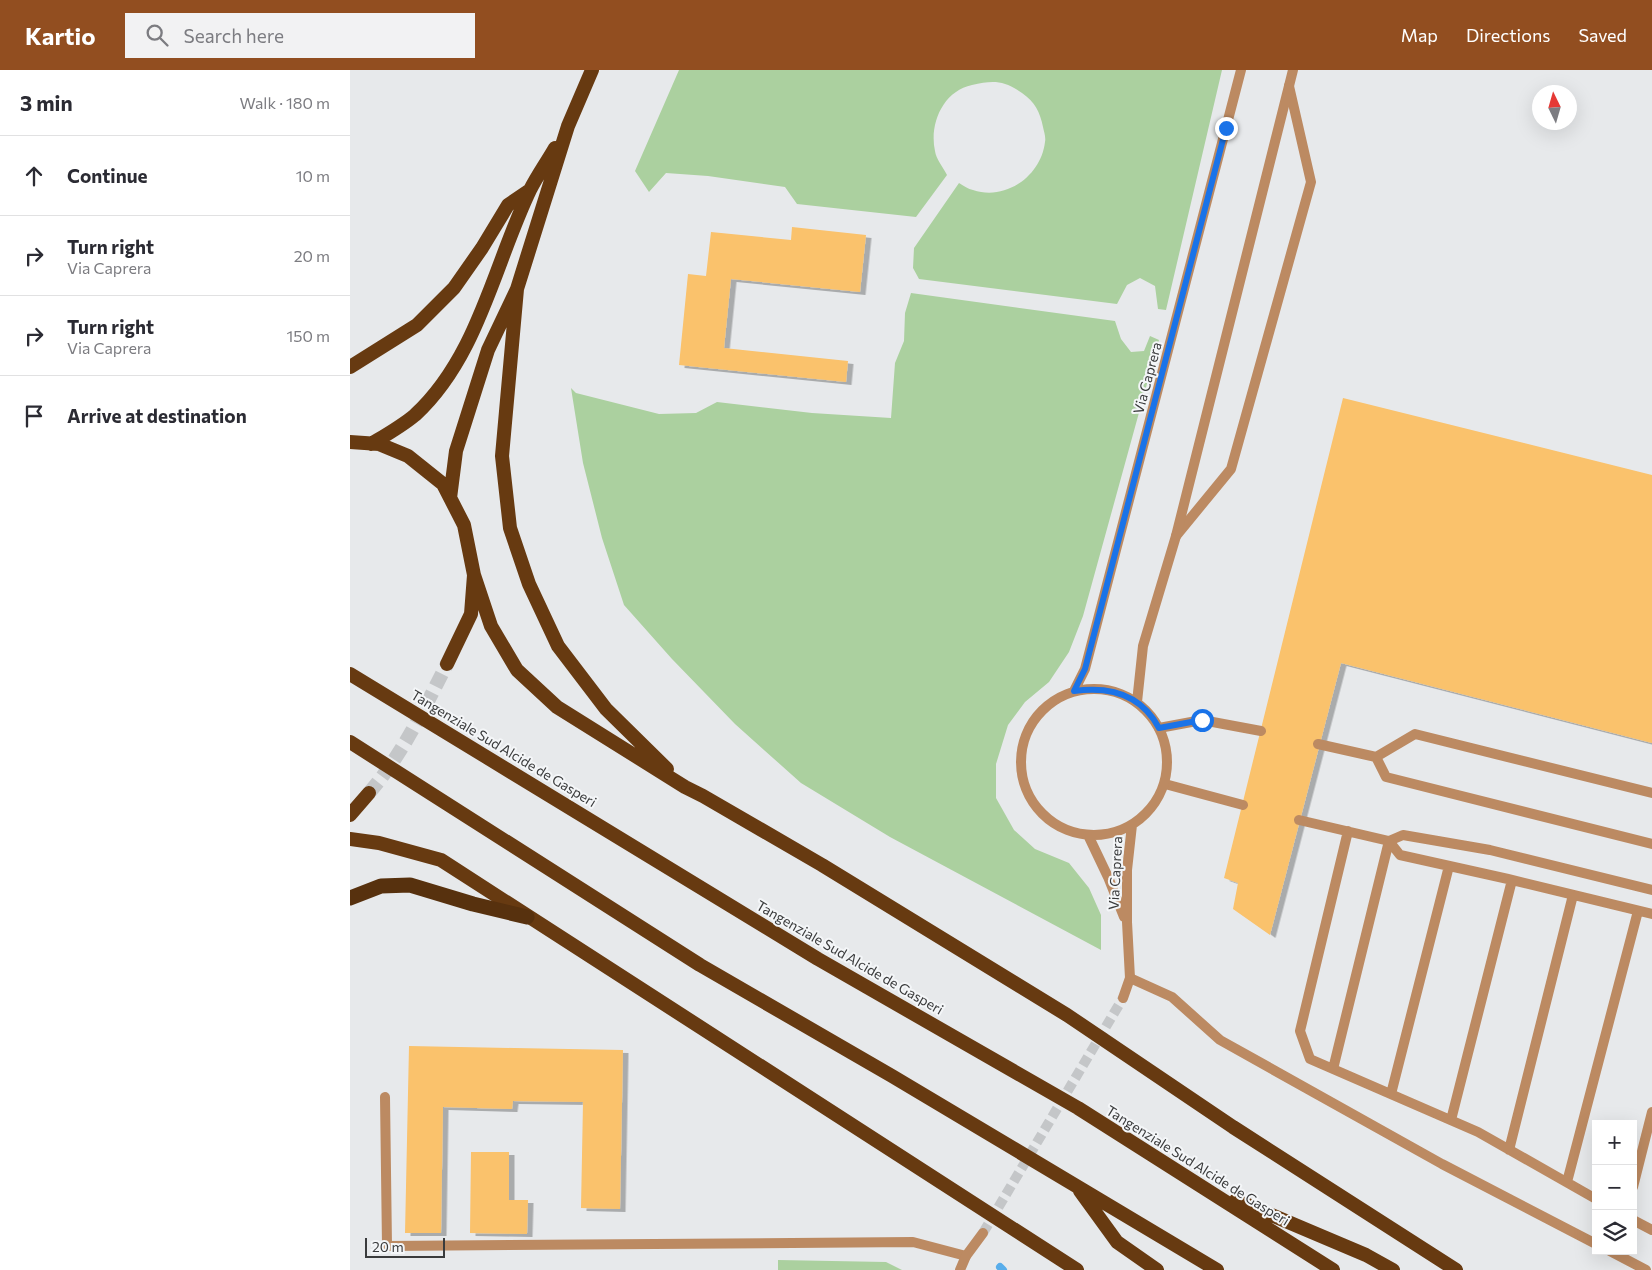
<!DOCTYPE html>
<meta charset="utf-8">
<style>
:root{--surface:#fff;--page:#f2f2f3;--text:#2b2b33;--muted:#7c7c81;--line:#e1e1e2;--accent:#924e20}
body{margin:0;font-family:Commissioner,sans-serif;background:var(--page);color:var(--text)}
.controls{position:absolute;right:15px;bottom:15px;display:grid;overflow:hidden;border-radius:0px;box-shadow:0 5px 20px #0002}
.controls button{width:45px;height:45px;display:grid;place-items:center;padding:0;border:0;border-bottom:1px solid var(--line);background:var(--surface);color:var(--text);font:25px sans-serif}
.compass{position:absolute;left:1182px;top:15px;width:45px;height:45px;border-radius:50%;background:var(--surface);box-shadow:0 5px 20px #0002;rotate:355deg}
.scale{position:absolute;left:15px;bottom:12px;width:80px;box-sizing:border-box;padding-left:5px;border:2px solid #3a3b3c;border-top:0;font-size:14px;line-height:18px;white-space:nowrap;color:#3a3b3c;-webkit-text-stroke:4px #f4f6f8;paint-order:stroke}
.stop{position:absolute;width:15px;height:15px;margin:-11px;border:4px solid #1a73e8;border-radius:50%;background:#fff}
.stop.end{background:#1a73e8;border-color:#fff;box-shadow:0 1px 5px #0008}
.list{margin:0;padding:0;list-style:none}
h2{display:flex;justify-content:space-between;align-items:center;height:65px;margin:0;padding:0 20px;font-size:21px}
h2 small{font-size:16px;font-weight:400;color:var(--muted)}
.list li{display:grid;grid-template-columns:32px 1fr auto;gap:15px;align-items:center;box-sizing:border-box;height:80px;padding:0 20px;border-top:1px solid var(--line)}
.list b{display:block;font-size:19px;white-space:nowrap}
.list p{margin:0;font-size:16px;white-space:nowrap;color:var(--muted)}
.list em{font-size:16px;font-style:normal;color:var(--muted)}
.icon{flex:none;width:28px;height:28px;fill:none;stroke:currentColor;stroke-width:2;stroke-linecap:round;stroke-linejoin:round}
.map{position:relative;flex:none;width:1302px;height:1200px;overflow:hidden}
header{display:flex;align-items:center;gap:30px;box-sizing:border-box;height:70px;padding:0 25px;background:var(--accent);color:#fff}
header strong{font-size:24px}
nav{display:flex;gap:28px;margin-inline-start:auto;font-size:18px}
.search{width:350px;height:45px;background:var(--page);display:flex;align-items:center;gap:12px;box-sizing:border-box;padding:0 18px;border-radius:0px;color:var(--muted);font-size:19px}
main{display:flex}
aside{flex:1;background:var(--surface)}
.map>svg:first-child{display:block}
.green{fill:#abd09f}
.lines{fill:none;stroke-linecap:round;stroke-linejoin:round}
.stream{stroke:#58adea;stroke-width:8}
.building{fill:#fac26c;filter:url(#shadow)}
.minor-tunnel{stroke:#c4c6c8;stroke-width:10;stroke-dasharray:10 5;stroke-linecap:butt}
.trunk-tunnel{stroke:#c4c6c8;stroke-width:14;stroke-dasharray:14 7;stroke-linecap:butt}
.service{stroke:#bc8a62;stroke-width:10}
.minor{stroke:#bc8a62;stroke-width:10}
.trunk{stroke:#673a11;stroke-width:14}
.motorway{stroke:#57310e;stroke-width:15}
.route{stroke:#1a73e8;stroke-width:6}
.labels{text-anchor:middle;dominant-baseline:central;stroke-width:4;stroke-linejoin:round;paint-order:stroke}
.street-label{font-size:14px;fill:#3a3b3c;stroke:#f4f6f8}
</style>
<header>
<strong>Kartio</strong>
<div class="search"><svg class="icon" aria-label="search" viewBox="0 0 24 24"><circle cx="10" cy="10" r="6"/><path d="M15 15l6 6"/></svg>Search here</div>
<nav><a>Map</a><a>Directions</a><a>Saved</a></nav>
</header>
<main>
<aside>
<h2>3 min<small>Walk · 180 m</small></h2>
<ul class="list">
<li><svg class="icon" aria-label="ahead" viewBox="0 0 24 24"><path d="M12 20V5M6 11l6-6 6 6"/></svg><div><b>Continue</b></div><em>10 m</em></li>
<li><svg class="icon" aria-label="right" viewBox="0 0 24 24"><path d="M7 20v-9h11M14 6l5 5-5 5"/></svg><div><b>Turn right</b><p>Via Caprera</p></div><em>20 m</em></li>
<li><svg class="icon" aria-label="right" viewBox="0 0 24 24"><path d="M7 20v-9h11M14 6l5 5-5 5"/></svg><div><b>Turn right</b><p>Via Caprera</p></div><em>150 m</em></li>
<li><svg class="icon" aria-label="arrive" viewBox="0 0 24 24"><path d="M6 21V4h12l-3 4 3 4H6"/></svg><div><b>Arrive at destination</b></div></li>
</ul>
</aside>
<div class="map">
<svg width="1302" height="1200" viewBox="0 0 1302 1200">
<defs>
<filter id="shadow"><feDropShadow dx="5.5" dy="3" stdDeviation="0" flood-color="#0004"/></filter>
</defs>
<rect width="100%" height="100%" fill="#e7e9eb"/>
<path class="green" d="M 329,0 L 872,0 L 816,240 L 808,239 L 805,216 L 790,208 L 777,215 L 767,234 L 569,209 L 563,198 L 564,178 L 609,113 C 614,116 618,119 623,120 C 656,131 691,106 695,72 C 696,67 694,62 693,57 C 690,42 685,32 672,23 C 654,10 643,10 622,15 C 593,21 579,54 585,81 C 586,89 593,97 597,105 L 566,147 L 447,134 L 435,117 L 358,106 L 316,103 L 299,122 L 285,101 Z
M 561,223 L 765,251 L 771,269 L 781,282 L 794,281 L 800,266 L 809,270 L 733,546 L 719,582 L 699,612 L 675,632 L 658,655 L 646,694 L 646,728 L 664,760 L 685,779 L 719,793 L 739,818 L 751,845 L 751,880 L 540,767 L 451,713 L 385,654 L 322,589 L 274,535 L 252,468 L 233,393 L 221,318 L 226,323 L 309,344 L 346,343 L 367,332 L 462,343 L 541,348 L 545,293 L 554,271 L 555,243 Z
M 428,1190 L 536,1192 L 552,1200 L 428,1200 Z"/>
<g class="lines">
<path class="stream" d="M 650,1197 L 653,1200"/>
</g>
<path class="building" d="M 442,157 L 516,165 L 510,222 L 381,209 L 374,278 L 498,291 L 496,312 L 329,295 L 338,204 L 356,206 L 361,162 L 441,170 Z
M 993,328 L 1302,405 L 1302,673 L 991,593 L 920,865 L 883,839 L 888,813 L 874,808 Z
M 59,976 L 273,980 L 270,1139 L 231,1138 L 233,1032 L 163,1031 L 162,1039 L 93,1037 L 91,1163 L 55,1163 Z
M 121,1082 L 159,1082 L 159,1130 L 178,1130 L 177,1164 L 120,1163 Z"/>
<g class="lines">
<path class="minor-tunnel" d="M 633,1163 L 773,928"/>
<path class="trunk-tunnel" d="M 19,723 C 52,685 74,639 97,594"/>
<path class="service" d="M 826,466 L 881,399 L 961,112 L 939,16
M 809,658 L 852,650 L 911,661
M 968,674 L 1026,687 L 1065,664 L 1302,723
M 1026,687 L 1036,707 L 1302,774
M 815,714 L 893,735
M 949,750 L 1039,771 L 1053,765 L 1140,780 L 1302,820
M 998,761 L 950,961 L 960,989 L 1128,1062 L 1246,1129
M 1039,771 L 1050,785 L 1158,809 L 1302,844
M 780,908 L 822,927 L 870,970 L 1092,1094 L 1246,1174
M 983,999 L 1039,771
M 1041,1024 L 1099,796
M 35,1027 L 37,1176 L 563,1172 L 616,1186
M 1101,1050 L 1162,810
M 1159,1080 L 1223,825
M 1217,1112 L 1288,841
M 1283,1117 L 1302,1042
M 1283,1150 L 1302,1160
M 1260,1181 L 1296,1200"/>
<path class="minor" d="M671 692a73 73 0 1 1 146 0a73 73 0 1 1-146 0Z
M 724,621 L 735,599 L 891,0
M 787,632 L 793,576 L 826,466 L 943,0
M 738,765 L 758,807 L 774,847
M 773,928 L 780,908 L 777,852 L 777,800 L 782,755
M 610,1200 L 616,1186 L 633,1163"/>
<path class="trunk" d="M 167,219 L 152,386 L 160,458 L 179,514 L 208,576 L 256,639 L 317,699
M 0,297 L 67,255 L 104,218 L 132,178 L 158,135 L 180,120
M 0,372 L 29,374 L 58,386 L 93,414 L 114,455 L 124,505 L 121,544 L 97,594
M 21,374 C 36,365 52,356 65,345 C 128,287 144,195 180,120 C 187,106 197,92 205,78
M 100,428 L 106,381 L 138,280 L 167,219 L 218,56 L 242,0
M 124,505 L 141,556 L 167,600 L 207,637 L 335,717 L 353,726 L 472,795 L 717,945 L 883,1057 L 1106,1200
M 0,604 L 468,889 L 728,1038 L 983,1200
M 0,672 L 350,895 L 542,1006 L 867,1200
M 0,745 L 19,723
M 0,769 L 29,773 L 91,790 L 727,1200
M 730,1121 L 767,1172 L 807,1200
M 886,1130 L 1016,1185 L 1043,1200"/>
<path class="motorway" d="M 0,828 L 31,816 L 60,815 L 123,834 L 177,847"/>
</g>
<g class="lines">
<path class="route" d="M 852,650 L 809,658 C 791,624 760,616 724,621 L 735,599 L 876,58"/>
</g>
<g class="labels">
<g class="street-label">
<text transform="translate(797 308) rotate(-75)">Via Caprera</text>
<text transform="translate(154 678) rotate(31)">Tangenziale Sud Alcide de Gasperi</text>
<text transform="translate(765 803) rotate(-87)">Via Caprera</text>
<text transform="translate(500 887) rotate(30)">Tangenziale Sud Alcide de Gasperi</text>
<text transform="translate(848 1095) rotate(32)">Tangenziale Sud Alcide de Gasperi</text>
</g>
</g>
</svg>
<div class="controls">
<button>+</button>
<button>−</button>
<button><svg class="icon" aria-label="layers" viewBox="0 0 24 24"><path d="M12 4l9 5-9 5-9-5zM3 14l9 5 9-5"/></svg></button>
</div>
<svg class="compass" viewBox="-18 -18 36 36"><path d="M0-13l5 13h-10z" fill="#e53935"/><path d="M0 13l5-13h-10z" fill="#7c7c81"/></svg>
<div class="scale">20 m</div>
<div class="stop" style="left:852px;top:650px"></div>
<div class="stop end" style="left:876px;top:58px"></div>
</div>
</main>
